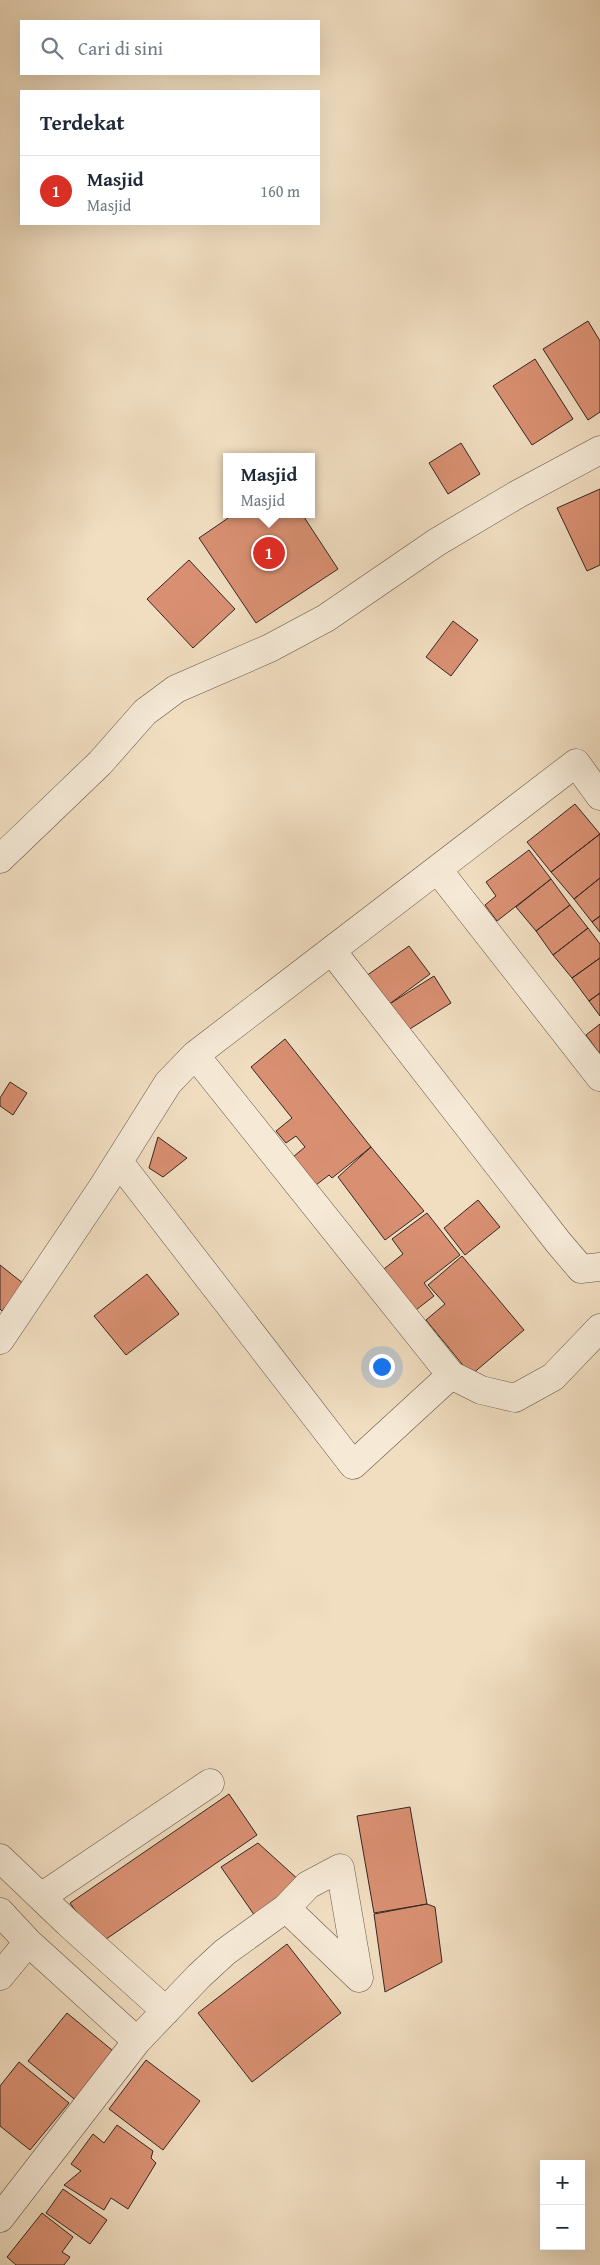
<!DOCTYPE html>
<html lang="id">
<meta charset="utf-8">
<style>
:root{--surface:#fff;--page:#f2f2f3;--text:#1f2937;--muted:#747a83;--line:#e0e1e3;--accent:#d93025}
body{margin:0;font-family:"Gentium Book Plus",serif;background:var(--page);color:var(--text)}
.controls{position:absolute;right:15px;bottom:15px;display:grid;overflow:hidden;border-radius:0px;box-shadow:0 5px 20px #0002}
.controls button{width:45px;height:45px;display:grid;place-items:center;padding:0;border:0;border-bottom:1px solid var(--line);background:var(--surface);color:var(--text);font:25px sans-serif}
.you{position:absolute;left:381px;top:1366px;width:18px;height:18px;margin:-12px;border:4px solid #fff;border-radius:50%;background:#1a73e8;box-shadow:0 0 0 8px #1a73e833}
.badge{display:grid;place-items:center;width:32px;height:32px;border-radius:50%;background:var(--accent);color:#fff;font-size:16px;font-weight:700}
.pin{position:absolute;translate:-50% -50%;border:2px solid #fff;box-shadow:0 1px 5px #0006}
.popup{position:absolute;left:223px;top:453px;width:92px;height:65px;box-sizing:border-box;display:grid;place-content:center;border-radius:0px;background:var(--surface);filter:drop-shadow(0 1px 4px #0005);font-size:16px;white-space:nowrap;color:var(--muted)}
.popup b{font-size:19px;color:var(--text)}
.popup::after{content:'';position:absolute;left:50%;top:100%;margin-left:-10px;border:10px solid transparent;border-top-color:var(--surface)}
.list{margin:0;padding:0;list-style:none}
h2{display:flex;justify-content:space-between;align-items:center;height:65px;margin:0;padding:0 20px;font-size:21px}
h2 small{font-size:16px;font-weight:400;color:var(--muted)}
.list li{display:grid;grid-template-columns:32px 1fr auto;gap:15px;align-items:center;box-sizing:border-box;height:70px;padding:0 20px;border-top:1px solid var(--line)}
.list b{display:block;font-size:19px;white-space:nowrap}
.list p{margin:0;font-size:16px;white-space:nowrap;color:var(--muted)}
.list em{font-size:16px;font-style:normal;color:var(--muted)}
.icon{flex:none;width:28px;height:28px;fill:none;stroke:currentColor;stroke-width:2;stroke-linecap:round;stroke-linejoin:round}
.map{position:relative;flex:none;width:600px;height:2265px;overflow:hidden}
.search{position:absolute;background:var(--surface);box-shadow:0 5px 20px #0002;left:20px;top:20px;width:300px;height:55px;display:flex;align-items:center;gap:12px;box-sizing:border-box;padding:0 18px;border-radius:0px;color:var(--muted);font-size:19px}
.panel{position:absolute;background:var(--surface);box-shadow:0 5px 20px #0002;left:20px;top:90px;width:300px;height:135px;border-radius:0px}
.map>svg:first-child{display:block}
.building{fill:#d99072;stroke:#342723}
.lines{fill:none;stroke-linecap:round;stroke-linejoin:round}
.minor-casing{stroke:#63554a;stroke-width:29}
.minor{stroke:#f6ead7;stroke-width:28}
</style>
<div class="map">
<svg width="600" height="2265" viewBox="0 0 600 2265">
<rect width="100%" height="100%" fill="#f1dec1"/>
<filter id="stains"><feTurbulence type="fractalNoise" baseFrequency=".004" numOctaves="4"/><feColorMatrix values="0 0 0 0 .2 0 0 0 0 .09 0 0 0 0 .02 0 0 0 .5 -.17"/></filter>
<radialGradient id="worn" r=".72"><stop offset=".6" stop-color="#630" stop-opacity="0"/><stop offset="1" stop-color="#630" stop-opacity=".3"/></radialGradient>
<path class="building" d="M 588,321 L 600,341 L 600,412 L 588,420 L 543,349 Z
M 535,359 L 573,419 L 532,445 L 493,386 Z
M 461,443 L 480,474 L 448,494 L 429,463 Z
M 600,489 L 600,565 L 587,571 L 557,508 Z
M 234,514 L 302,514 L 338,569 L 256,623 L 199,538 Z
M 189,560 L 235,609 L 193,648 L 147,599 Z
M 453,621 L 478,640 L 451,676 L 426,657 Z
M 575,804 L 600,834 L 551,872 L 527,842 Z
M 600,834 L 600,878 L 574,899 L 551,872 Z
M 529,850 L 551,879 L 497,921 L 485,905 L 496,896 L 486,882 Z
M 600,878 L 600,916 L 592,922 L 574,899 Z
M 551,879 L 570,905 L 536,931 L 516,907 Z
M 570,905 L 588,928 L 553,955 L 536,931 Z
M 600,916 L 600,932 L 592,922 Z
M 588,928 L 600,944 L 600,958 L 572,978 L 553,955 Z
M 409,946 L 430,974 L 388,1005 L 366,976 Z
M 600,958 L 600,993 L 589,1001 L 572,978 Z
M 434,976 L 451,1003 L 405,1032 L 388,1005 Z
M 600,993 L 600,1016 L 589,1001 Z
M 600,1024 L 600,1054 L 586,1035 Z
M 285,1039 L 371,1147 L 332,1178 L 329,1175 L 316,1185 L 293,1157 L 305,1147 L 296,1136 L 286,1143 L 276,1131 L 292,1118 L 251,1067 Z
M 10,1082 L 27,1093 L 13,1115 L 0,1106 L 0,1098 Z
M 158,1137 L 187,1158 L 163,1177 L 149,1168 Z
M 371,1147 L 424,1211 L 385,1240 L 338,1177 Z
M 478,1200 L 500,1227 L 465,1255 L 444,1228 Z
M 427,1213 L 460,1255 L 424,1283 L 434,1296 L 412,1313 L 380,1272 L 403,1254 L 392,1239 Z
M 462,1256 L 524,1330 L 471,1375 L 426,1320 L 445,1304 L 428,1285 Z
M 0,1265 L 24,1284 L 2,1311 L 0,1309 Z
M 147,1274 L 179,1314 L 126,1355 L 94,1316 Z
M 229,1794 L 257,1835 L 99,1944 L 70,1903 Z
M 410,1807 L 427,1904 L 374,1913 L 357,1816 Z
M 258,1843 L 300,1881 L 255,1916 L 221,1867 Z
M 427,1904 L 435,1907 L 442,1962 L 385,1992 L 374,1914 Z
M 287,1944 L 341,2013 L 252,2082 L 198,2013 Z
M 67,2013 L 118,2055 L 79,2103 L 28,2061 Z
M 146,2060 L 200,2101 L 163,2150 L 109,2109 Z
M 19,2062 L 69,2103 L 30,2150 L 0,2126 L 0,2086 Z
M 117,2125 L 153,2151 L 151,2158 L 156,2163 L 128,2209 L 111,2198 L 104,2210 L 64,2185 L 81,2171 L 71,2164 L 93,2134 L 104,2143 Z
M 63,2189 L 107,2220 L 90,2244 L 46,2213 Z
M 42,2213 L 73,2237 L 62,2252 L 70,2257 L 64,2265 L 16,2265 L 7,2257 Z"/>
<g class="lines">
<g class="minor-casing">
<path id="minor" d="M 0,859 L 100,763 L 145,712 L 176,689 L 270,648 L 326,618 L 437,542 L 518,494 L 600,450
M 438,870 L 600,1077
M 332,951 L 558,1242 L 581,1269 L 600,1267
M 195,1055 L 576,763 L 600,796
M 119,1162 L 353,1465 L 451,1375 L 481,1390 L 515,1398 L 553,1377 L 600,1328
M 0,1340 L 104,1185 L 168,1083 L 195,1055 L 451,1375
M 0,1858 L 68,1923 L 166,2011
M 41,1897 L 210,1783
M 0,1912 L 28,1942 L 137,2041
M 0,1976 L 28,1942
M 0,2218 L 137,2041 L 199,1976 L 225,1952 L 286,1908 L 308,1885 L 340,1868 L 359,1978 L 286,1908"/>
</g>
<use href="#minor" class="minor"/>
</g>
<rect width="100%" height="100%" filter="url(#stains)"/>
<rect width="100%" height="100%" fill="url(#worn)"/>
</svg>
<div class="controls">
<button>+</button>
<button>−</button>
</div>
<div class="you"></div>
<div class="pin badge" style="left:269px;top:553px">1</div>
<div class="popup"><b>Masjid</b>Masjid</div>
<div class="search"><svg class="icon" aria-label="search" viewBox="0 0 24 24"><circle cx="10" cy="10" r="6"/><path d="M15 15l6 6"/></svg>Cari di sini</div>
<section class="panel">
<h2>Terdekat<small></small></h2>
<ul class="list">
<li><span class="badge">1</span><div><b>Masjid</b><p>Masjid</p></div><em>160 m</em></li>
</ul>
</section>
</div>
